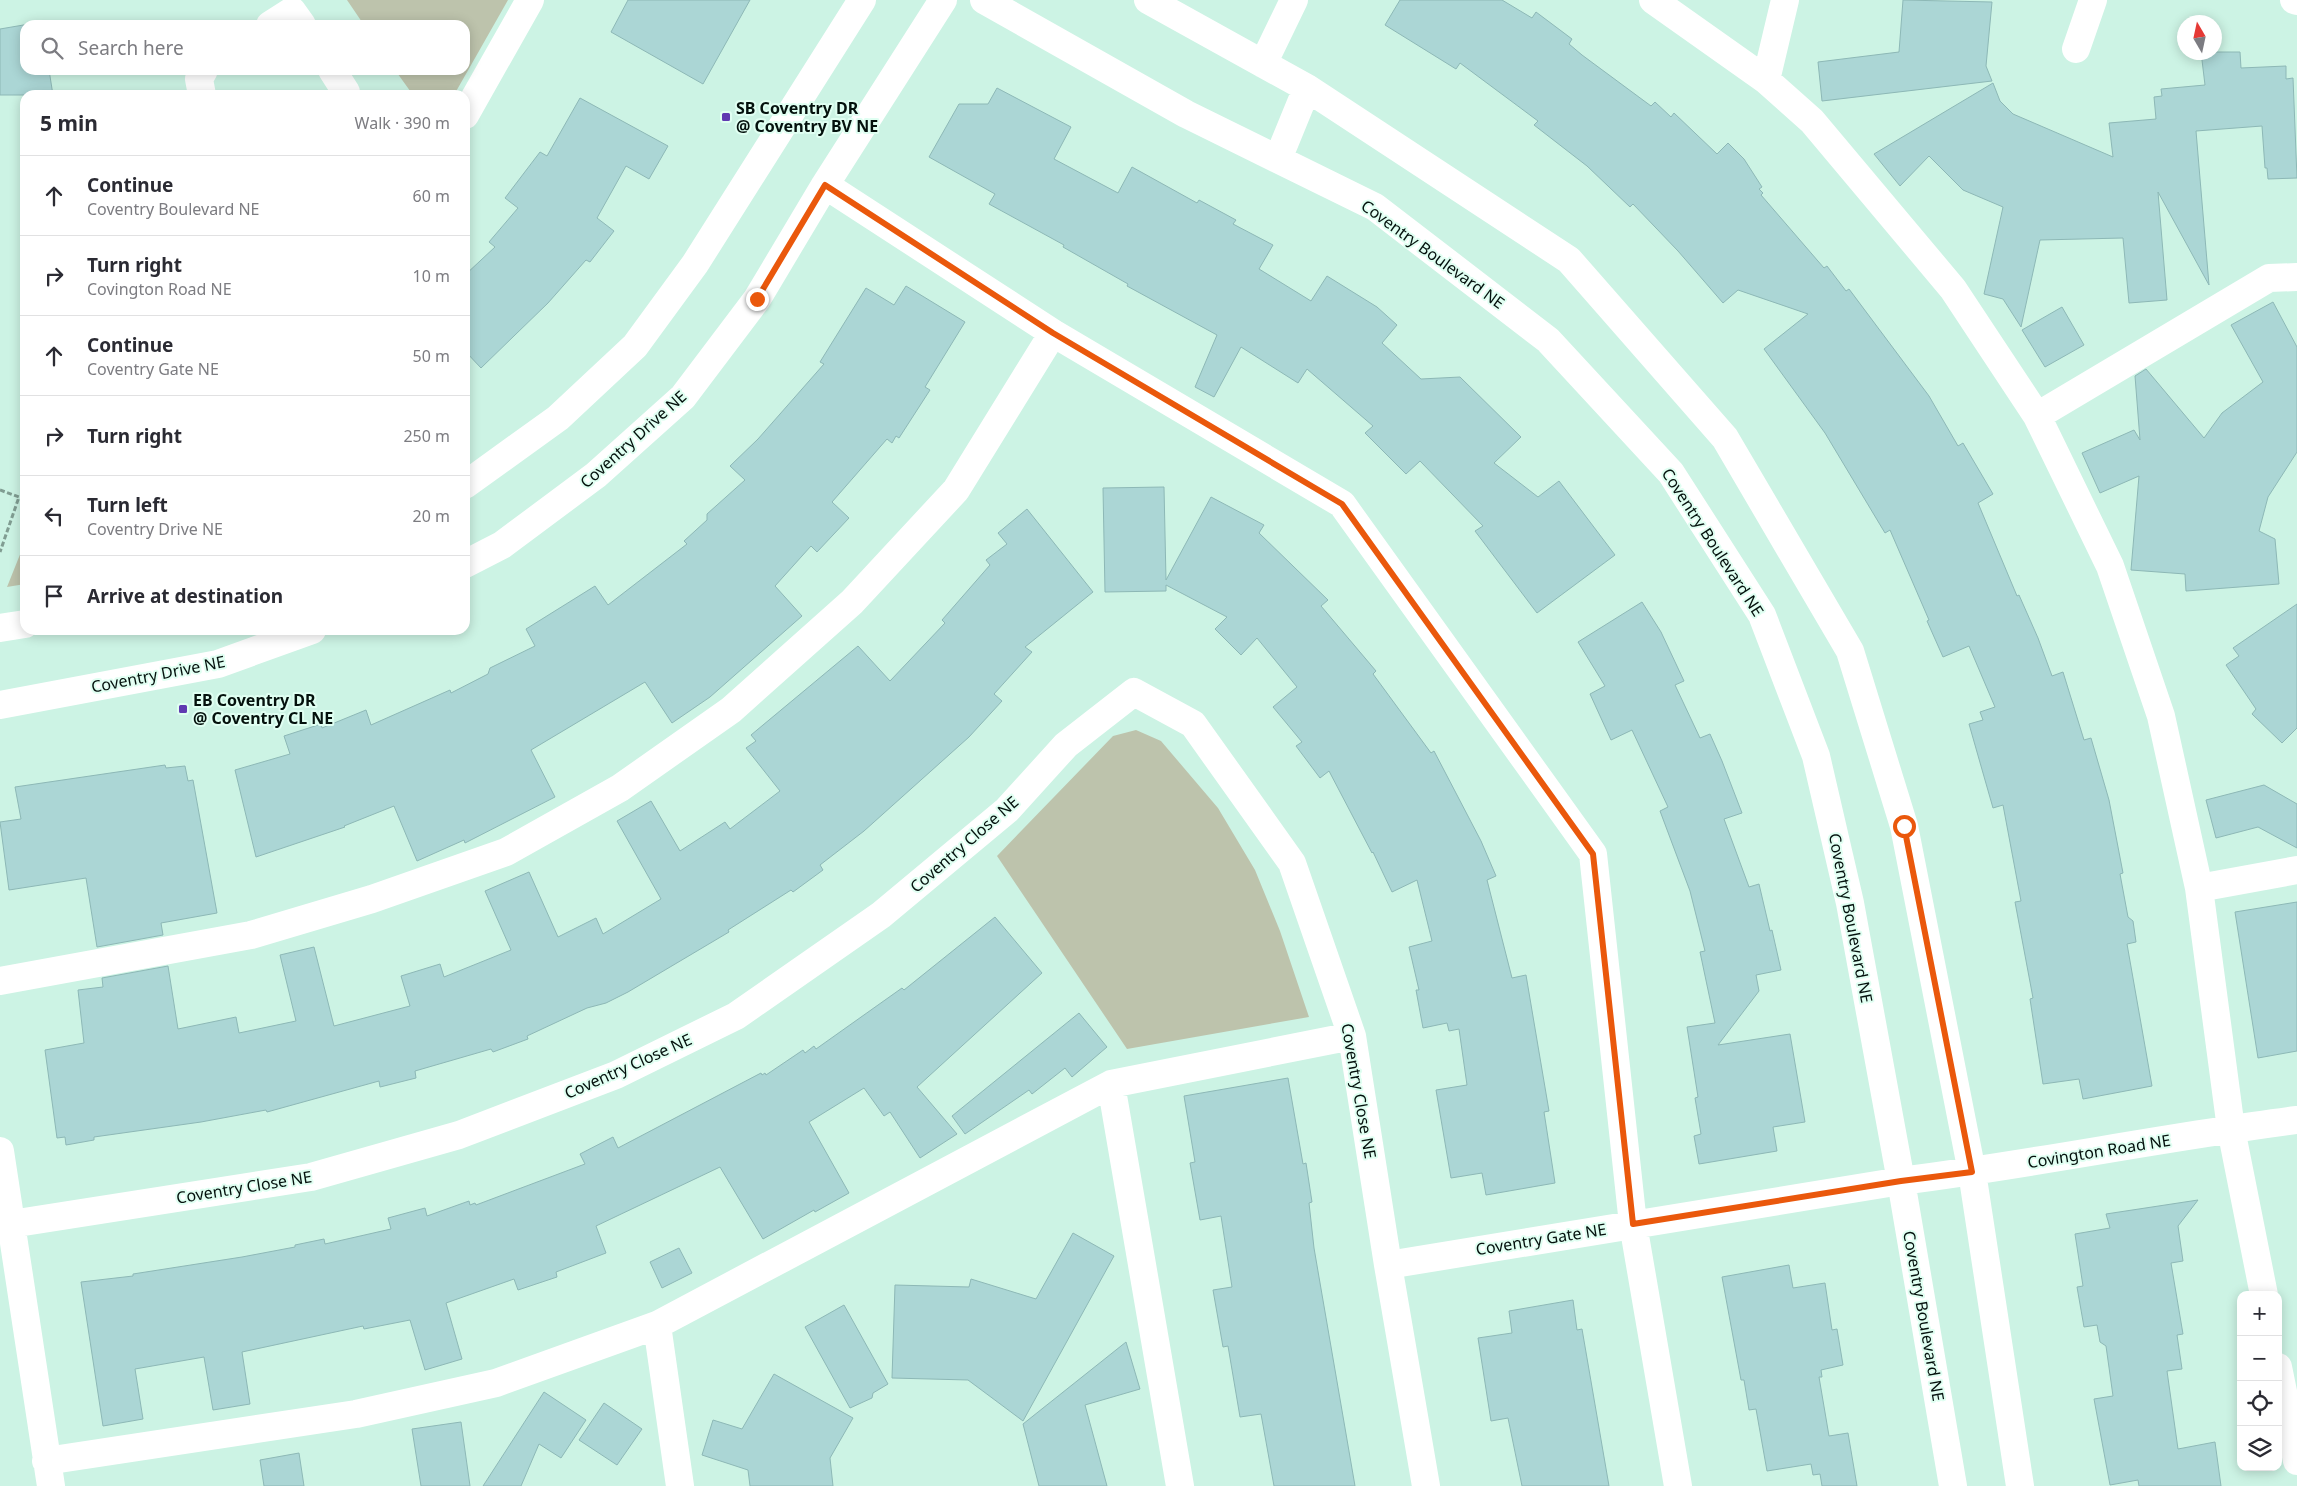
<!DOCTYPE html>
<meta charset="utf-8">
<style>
:root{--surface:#fff;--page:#f7f7f7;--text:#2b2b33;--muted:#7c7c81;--line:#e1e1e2}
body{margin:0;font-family:"Noto Sans",sans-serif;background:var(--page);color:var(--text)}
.controls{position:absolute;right:15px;bottom:15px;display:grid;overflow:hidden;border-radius:10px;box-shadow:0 2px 12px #0003}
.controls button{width:45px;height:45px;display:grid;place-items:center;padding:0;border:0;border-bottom:1px solid var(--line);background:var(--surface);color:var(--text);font:25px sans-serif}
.compass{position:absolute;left:2177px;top:15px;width:45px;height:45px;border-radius:50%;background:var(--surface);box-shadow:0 2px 12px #0003;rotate:351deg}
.stop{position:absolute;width:15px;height:15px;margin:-11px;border:4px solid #ea580c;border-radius:50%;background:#fff}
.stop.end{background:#ea580c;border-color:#fff;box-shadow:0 1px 5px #0008}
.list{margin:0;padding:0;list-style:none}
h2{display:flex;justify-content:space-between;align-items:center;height:65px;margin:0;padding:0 20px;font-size:21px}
h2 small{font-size:16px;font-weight:400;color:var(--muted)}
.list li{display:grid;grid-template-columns:32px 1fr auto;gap:15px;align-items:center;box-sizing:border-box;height:80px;padding:0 20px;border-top:1px solid var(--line)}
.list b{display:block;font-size:19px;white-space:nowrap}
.list p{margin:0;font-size:16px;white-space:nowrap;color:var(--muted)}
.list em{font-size:16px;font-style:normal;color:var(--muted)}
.icon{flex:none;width:28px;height:28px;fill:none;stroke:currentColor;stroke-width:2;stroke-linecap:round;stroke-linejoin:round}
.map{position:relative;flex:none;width:2297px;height:1486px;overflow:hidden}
.search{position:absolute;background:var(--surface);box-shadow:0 2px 12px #0003;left:20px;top:20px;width:450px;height:55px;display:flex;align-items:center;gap:12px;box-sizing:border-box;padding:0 18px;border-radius:15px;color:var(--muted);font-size:19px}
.panel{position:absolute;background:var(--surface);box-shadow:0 2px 12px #0003;left:20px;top:90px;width:450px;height:545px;border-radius:15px}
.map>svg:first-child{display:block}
.green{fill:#bdc3ac}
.building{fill:#abd6d5;stroke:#8db8b6}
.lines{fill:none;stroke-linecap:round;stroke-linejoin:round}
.path{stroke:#809d92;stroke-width:3;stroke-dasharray:5 2.5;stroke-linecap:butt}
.minor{stroke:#fff;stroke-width:28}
.route{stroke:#ea580c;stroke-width:6}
.poi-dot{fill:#6039b1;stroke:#e0fff2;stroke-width:2}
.labels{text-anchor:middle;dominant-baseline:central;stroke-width:4;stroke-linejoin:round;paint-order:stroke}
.poi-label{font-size:16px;font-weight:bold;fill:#04110d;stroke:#e0fff2;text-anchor:start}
.street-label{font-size:16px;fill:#04110d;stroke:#e0fff2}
</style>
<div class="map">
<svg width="2297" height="1486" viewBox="0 0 2297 1486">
<rect width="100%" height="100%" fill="#ccf3e4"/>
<path class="green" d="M 347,0 L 508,0 L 454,95 L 413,95 L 395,70 L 465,70 L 465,25 L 364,25 Z
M 25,542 L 25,584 L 7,587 Z
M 1136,730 L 1161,741 L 1218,808 L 1255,870 L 1280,931 L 1309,1017 L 1127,1049 L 997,856 L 1113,736 Z"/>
<path class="building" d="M 628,0 L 750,0 L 703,84 L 611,32 Z
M 1400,0 L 1502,0 L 1532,18 L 1536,12 L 1572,39 L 1569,44 L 1582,55 L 1651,106 L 1655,102 L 1671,117 L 1674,113 L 1717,154 L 1728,143 L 1744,159 L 1762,187 L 1759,189 L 1763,193 L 1761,195 L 1824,268 L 1827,266 L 1846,291 L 1849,289 L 1929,396 L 1958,446 L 1963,443 L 1993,494 L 1978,503 L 2017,596 L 2019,595 L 2038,638 L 2052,676 L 2063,672 L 2084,740 L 2091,738 L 2109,800 L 2123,873 L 2120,874 L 2128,917 L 2133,921 L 2136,942 L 2127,944 L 2152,1086 L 2083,1099 L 2079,1079 L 2043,1084 L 2030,999 L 2033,998 L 2015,902 L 2021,901 L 2003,805 L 1993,808 L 1969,724 L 1983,720 L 1980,712 L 1995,707 L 1969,646 L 1943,657 L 1927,621 L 1929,620 L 1890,530 L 1885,533 L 1825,433 L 1764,349 L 1808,314 L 1738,290 L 1723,303 L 1678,251 L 1633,204 L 1630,207 L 1587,166 L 1534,125 L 1538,121 L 1460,63 L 1456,69 L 1385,25 Z
M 1903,0 L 1992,2 L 1986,66 L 1992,81 L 1822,101 L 1818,62 L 1899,52 Z
M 41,22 L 42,25 L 25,25 L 25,70 L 49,70 L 53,95 L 0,95 L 0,29 Z
M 2201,52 L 2240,52 L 2241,68 L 2286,66 L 2286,79 L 2293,78 L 2297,178 L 2268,179 L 2267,168 L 2265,168 L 2262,126 L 2196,131 L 2209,285 L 2158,192 L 2167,300 L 2129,303 L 2123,238 L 2040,240 L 2021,327 L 2003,299 L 1984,294 L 2003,207 L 1963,190 L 1929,156 L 1900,186 L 1874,154 L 1993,83 L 2000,101 L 2013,114 L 2113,157 L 2109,123 L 2156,119 L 2154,97 L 2162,96 L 2161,89 L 2205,85 Z
M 997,88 L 1071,127 L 1054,159 L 1118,193 L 1132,167 L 1197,203 L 1199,200 L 1236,220 L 1233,224 L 1273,245 L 1259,269 L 1311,301 L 1327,276 L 1377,307 L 1397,325 L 1382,343 L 1421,379 L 1460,377 L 1521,437 L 1494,463 L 1538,497 L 1559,481 L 1615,555 L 1537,613 L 1475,531 L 1483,526 L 1420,461 L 1406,474 L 1365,433 L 1373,426 L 1307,369 L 1298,383 L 1241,347 L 1214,397 L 1195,387 L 1217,335 L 1127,286 L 1128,284 L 1063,247 L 1064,245 L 989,204 L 995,194 L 929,157 L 959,104 L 988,104 Z
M 580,98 L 668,146 L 649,179 L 626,166 L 597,218 L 614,231 L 590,262 L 586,260 L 548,303 L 481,368 L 465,351 L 465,275 L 495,247 L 489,242 L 518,208 L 505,198 L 540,152 L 547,156 Z
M 906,286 L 965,322 L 925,387 L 930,390 L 899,438 L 896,436 L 892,443 L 887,439 L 832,502 L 849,518 L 817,552 L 811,546 L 775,586 L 802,616 L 710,697 L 672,723 L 645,682 L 531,750 L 555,797 L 465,843 L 464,840 L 417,861 L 394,806 L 344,826 L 345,827 L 256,857 L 235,770 L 290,754 L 284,736 L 321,724 L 322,728 L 366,710 L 371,725 L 450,690 L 451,693 L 488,674 L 490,668 L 535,646 L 526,629 L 595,586 L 608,605 L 687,544 L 684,541 L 707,520 L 707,514 L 745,480 L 730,466 L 758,439 L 824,364 L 820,362 L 866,288 L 894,305 Z
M 2273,302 L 2297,347 L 2297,452 L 2268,497 L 2259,531 L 2275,539 L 2279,584 L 2186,591 L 2185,574 L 2131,570 L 2139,476 L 2100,493 L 2082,453 L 2134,430 L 2140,440 L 2135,376 L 2146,369 L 2204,438 L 2222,413 L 2263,382 L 2231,325 Z
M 2062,307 L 2084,345 L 2045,367 L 2022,330 Z
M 1164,487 L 1166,580 L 1211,497 L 1264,525 L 1259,533 L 1328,600 L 1321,606 L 1376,671 L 1373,674 L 1431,753 L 1434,751 L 1481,841 L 1496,876 L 1487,880 L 1512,978 L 1526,975 L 1549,1111 L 1544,1112 L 1555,1183 L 1486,1195 L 1482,1173 L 1451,1178 L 1436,1090 L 1467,1085 L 1459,1029 L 1449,1031 L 1447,1023 L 1423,1028 L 1416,990 L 1419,990 L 1409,947 L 1432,941 L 1417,880 L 1392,892 L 1373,852 L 1372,853 L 1329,771 L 1320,778 L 1296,746 L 1302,742 L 1273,707 L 1297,687 L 1257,638 L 1241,655 L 1215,629 L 1227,617 L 1166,585 L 1166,591 L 1105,592 L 1103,488 Z
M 1027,509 L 1093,592 L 1025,647 L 1032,652 L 994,694 L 1002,701 L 969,737 L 864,831 L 820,865 L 823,870 L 793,892 L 791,890 L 728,930 L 729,932 L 628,992 L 606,1003 L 587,1008 L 527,1036 L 528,1039 L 493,1052 L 491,1049 L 415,1071 L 416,1078 L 380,1087 L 379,1081 L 267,1112 L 266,1110 L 201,1122 L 94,1137 L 94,1140 L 66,1145 L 65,1137 L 57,1138 L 45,1050 L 84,1043 L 78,990 L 103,987 L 102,978 L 168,966 L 178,1029 L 236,1017 L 239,1033 L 296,1021 L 280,955 L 314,947 L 334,1026 L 410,1006 L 401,976 L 440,964 L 444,977 L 511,950 L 485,891 L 529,872 L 558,937 L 596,918 L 603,934 L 661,899 L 617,821 L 651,801 L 680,851 L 725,822 L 730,829 L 780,791 L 746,748 L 756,741 L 751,735 L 858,646 L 890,681 L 945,623 L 942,620 L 990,565 L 986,560 L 1007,544 L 998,533 Z
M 1642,602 L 1661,632 L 1684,681 L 1675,685 L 1700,738 L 1710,734 L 1722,761 L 1742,813 L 1724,819 L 1749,887 L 1759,884 L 1770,931 L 1772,930 L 1781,970 L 1756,975 L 1759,991 L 1718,1045 L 1790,1034 L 1805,1122 L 1773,1127 L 1777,1151 L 1699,1164 L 1694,1136 L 1701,1134 L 1695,1098 L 1698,1097 L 1687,1027 L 1715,1023 L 1700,952 L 1705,951 L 1690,891 L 1660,811 L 1668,807 L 1632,730 L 1611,740 L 1590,694 L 1605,686 L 1578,642 Z
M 2297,604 L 2297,728 L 2282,743 L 2252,714 L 2256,709 L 2226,665 L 2239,656 L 2233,648 Z
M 165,765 L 166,768 L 185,766 L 188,781 L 193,780 L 217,913 L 161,923 L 163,935 L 97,947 L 86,878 L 9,890 L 0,822 L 21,819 L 15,787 Z
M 2264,785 L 2297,804 L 2297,848 L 2258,827 L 2216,838 L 2206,800 Z
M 2297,902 L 2297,1051 L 2258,1058 L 2235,912 Z
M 995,917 L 1042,973 L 917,1087 L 957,1134 L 920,1158 L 890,1112 L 884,1116 L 864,1088 L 809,1122 L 849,1193 L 815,1212 L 814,1210 L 763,1239 L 720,1167 L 596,1226 L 606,1253 L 556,1272 L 557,1277 L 518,1290 L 514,1279 L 446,1303 L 462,1359 L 425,1370 L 410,1320 L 364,1329 L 363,1326 L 242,1352 L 250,1404 L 213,1410 L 204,1357 L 135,1369 L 143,1419 L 103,1426 L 81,1282 L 133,1276 L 133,1274 L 242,1257 L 295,1247 L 295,1245 L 324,1239 L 325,1244 L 391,1229 L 388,1218 L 425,1208 L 427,1216 L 469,1201 L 470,1205 L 475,1203 L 476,1205 L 585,1164 L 580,1154 L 613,1137 L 618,1148 L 761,1073 L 762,1075 L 765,1073 L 766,1075 L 803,1050 L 805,1053 L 814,1046 L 816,1049 L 902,988 L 904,990 Z
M 1079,1013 L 1107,1047 L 1072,1077 L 1065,1068 L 1032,1094 L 1029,1090 L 965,1134 L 952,1116 Z
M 1288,1078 L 1303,1164 L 1306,1163 L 1312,1202 L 1309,1203 L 1314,1248 L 1355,1486 L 1274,1486 L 1261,1414 L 1240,1417 L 1228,1346 L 1223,1347 L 1213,1290 L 1232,1287 L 1221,1216 L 1200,1220 L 1190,1163 L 1195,1162 L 1184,1096 Z
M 2198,1200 L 2178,1226 L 2183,1261 L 2171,1263 L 2183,1334 L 2177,1335 L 2182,1369 L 2167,1371 L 2178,1449 L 2215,1442 L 2221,1486 L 2139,1486 L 2138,1480 L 2110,1485 L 2094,1399 L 2113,1396 L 2106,1346 L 2100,1342 L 2097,1325 L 2084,1327 L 2077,1287 L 2083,1286 L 2075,1234 L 2110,1228 L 2106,1214 Z
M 1073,1233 L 1114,1256 L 1023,1421 L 968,1380 L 892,1378 L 895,1285 L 969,1287 L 971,1279 L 1036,1299 Z
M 679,1248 L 692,1273 L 662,1288 L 650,1262 Z
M 1789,1265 L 1793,1288 L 1825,1283 L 1832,1330 L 1837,1329 L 1843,1365 L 1821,1370 L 1822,1377 L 1819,1377 L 1829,1436 L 1848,1433 L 1857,1486 L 1822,1486 L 1820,1474 L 1813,1475 L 1811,1464 L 1767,1471 L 1756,1409 L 1749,1410 L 1744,1380 L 1741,1380 L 1722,1277 Z
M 1573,1300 L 1577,1330 L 1582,1329 L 1609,1486 L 1522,1486 L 1508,1418 L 1491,1421 L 1478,1338 L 1512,1333 L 1509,1311 Z
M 844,1305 L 888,1384 L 873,1393 L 872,1398 L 850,1408 L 805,1327 Z
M 1126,1342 L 1140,1389 L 1085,1405 L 1107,1486 L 1039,1486 L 1023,1424 Z
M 774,1374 L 853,1418 L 830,1458 L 833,1486 L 750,1486 L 748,1470 L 702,1455 L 713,1420 L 742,1429 Z
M 544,1392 L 586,1420 L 561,1458 L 539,1444 L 521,1486 L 483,1486 Z
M 604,1403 L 642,1429 L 617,1465 L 579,1440 Z
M 461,1422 L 470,1486 L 421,1486 L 412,1429 Z
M 299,1453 L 304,1486 L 264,1486 L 260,1460 Z"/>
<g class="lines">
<path class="path" d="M 0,490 L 19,497 L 0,552"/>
<path class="minor" d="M 984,0 L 1186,114 L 1375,207 L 1548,340 L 1671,473 L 1762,615 L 1816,756 L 1850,903 L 1901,1181 L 1953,1486
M 1148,0 L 1307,88 L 1569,260 L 1725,438 L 1850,651 L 1904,826 L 1972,1172 L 2020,1486
M 1653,0 L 1766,80 L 1812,121 L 1953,289 L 2037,416 L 2110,566 L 2161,716 L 2199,888 L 2231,1129 L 2264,1295
M 2294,0 L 2297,1
M 270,25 L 292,11 L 302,25
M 2076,49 L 2093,0
M 1263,64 L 1294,0
M 332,70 L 346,92 L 342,95
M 1766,80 L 1785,0
M 202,95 L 199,79 L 204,70
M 465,115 L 530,0
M 1278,159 L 1307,88
M 825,185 L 1053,333 L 1342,504 L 1593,854 L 1633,1224 L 1678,1486
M 2037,416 L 2269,278 L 2297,277
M 465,485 L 558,418 L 635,346 L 695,264 L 862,0
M 465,564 L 502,545 L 596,475 L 683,397 L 757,299 L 825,185 L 943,0
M 0,628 L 25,624
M 0,705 L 218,664 L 312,630
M 2199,888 L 2297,870
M 0,981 L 251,935 L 372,899 L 506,852 L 620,788 L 731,710 L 852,602 L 956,490 L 1053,333
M 1111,1084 L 1180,1486
M 0,1151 L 51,1486
M 11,1224 L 311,1177 L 459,1135 L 616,1075 L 736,1016 L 881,915 L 1007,810 L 1066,745 L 1134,692 L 1193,724 L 1292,863 L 1352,1036 L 1388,1265 L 1426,1486
M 1388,1265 L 1901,1181 C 2034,1164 2165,1137 2297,1120
M 657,1325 L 680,1486
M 2278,1367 L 2297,1461
M 46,1461 L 356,1414 L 496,1383 L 657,1325 L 1111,1084 L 1352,1036"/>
</g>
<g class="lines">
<path class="route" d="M 757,299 L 825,185 L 1053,333 L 1342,504 L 1593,854 L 1633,1224 L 1901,1181 L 1972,1172 L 1904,826"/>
</g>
<g class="poi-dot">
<rect x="721" y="112" width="10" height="10" rx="2.5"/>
<rect x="178" y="704" width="10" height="10" rx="2.5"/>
</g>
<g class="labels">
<g class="poi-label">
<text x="736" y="108">SB Coventry DR<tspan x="736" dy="18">@ Coventry BV NE</tspan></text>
<text x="193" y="700">EB Coventry DR<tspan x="193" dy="18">@ Coventry CL NE</tspan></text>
</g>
<g class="street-label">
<text transform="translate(1433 254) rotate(36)">Coventry Boulevard NE</text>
<text transform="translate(633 439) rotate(-42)">Coventry Drive NE</text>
<text transform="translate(1713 542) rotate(57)">Coventry Boulevard NE</text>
<text transform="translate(158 674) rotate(-11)">Coventry Drive NE</text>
<text transform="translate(964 844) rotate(-41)">Coventry Close NE</text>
<text transform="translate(1851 918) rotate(79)">Coventry Boulevard NE</text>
<text transform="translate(628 1066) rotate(-24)">Coventry Close NE</text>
<text transform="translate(1359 1091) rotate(80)">Coventry Close NE</text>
<text transform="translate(2099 1151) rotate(-9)">Covington Road NE</text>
<text transform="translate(244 1187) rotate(-9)">Coventry Close NE</text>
<text transform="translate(1541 1239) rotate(-9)">Coventry Gate NE</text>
<text transform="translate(1924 1316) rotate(80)">Coventry Boulevard NE</text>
</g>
</g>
</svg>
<div class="controls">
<button>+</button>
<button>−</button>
<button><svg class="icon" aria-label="locate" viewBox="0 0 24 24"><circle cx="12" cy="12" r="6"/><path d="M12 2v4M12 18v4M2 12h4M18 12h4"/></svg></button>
<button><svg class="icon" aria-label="layers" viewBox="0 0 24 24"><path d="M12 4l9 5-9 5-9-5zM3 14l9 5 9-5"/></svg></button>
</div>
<svg class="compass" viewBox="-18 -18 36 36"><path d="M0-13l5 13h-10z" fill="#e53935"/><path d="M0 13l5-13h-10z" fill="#7c7c81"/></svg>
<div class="stop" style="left:1904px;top:826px"></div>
<div class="stop end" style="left:757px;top:299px"></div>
<div class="search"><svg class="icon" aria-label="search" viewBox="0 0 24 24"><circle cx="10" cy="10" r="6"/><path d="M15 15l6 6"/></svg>Search here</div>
<section class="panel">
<h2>5 min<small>Walk · 390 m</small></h2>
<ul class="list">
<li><svg class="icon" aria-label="ahead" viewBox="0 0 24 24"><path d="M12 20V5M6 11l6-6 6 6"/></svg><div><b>Continue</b><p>Coventry Boulevard NE</p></div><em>60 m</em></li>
<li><svg class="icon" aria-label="right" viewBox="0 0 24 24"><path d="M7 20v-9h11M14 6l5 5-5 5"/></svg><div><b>Turn right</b><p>Covington Road NE</p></div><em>10 m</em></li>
<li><svg class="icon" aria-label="ahead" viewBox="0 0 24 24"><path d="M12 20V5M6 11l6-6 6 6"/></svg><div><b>Continue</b><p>Coventry Gate NE</p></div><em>50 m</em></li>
<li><svg class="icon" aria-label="right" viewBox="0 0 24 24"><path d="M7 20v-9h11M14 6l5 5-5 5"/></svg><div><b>Turn right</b></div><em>250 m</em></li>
<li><svg class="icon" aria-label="left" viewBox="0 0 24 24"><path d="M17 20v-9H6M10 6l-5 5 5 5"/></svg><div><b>Turn left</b><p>Coventry Drive NE</p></div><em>20 m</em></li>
<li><svg class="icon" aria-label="arrive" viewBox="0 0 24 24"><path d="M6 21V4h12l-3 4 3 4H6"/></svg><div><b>Arrive at destination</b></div></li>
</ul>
</section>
</div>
